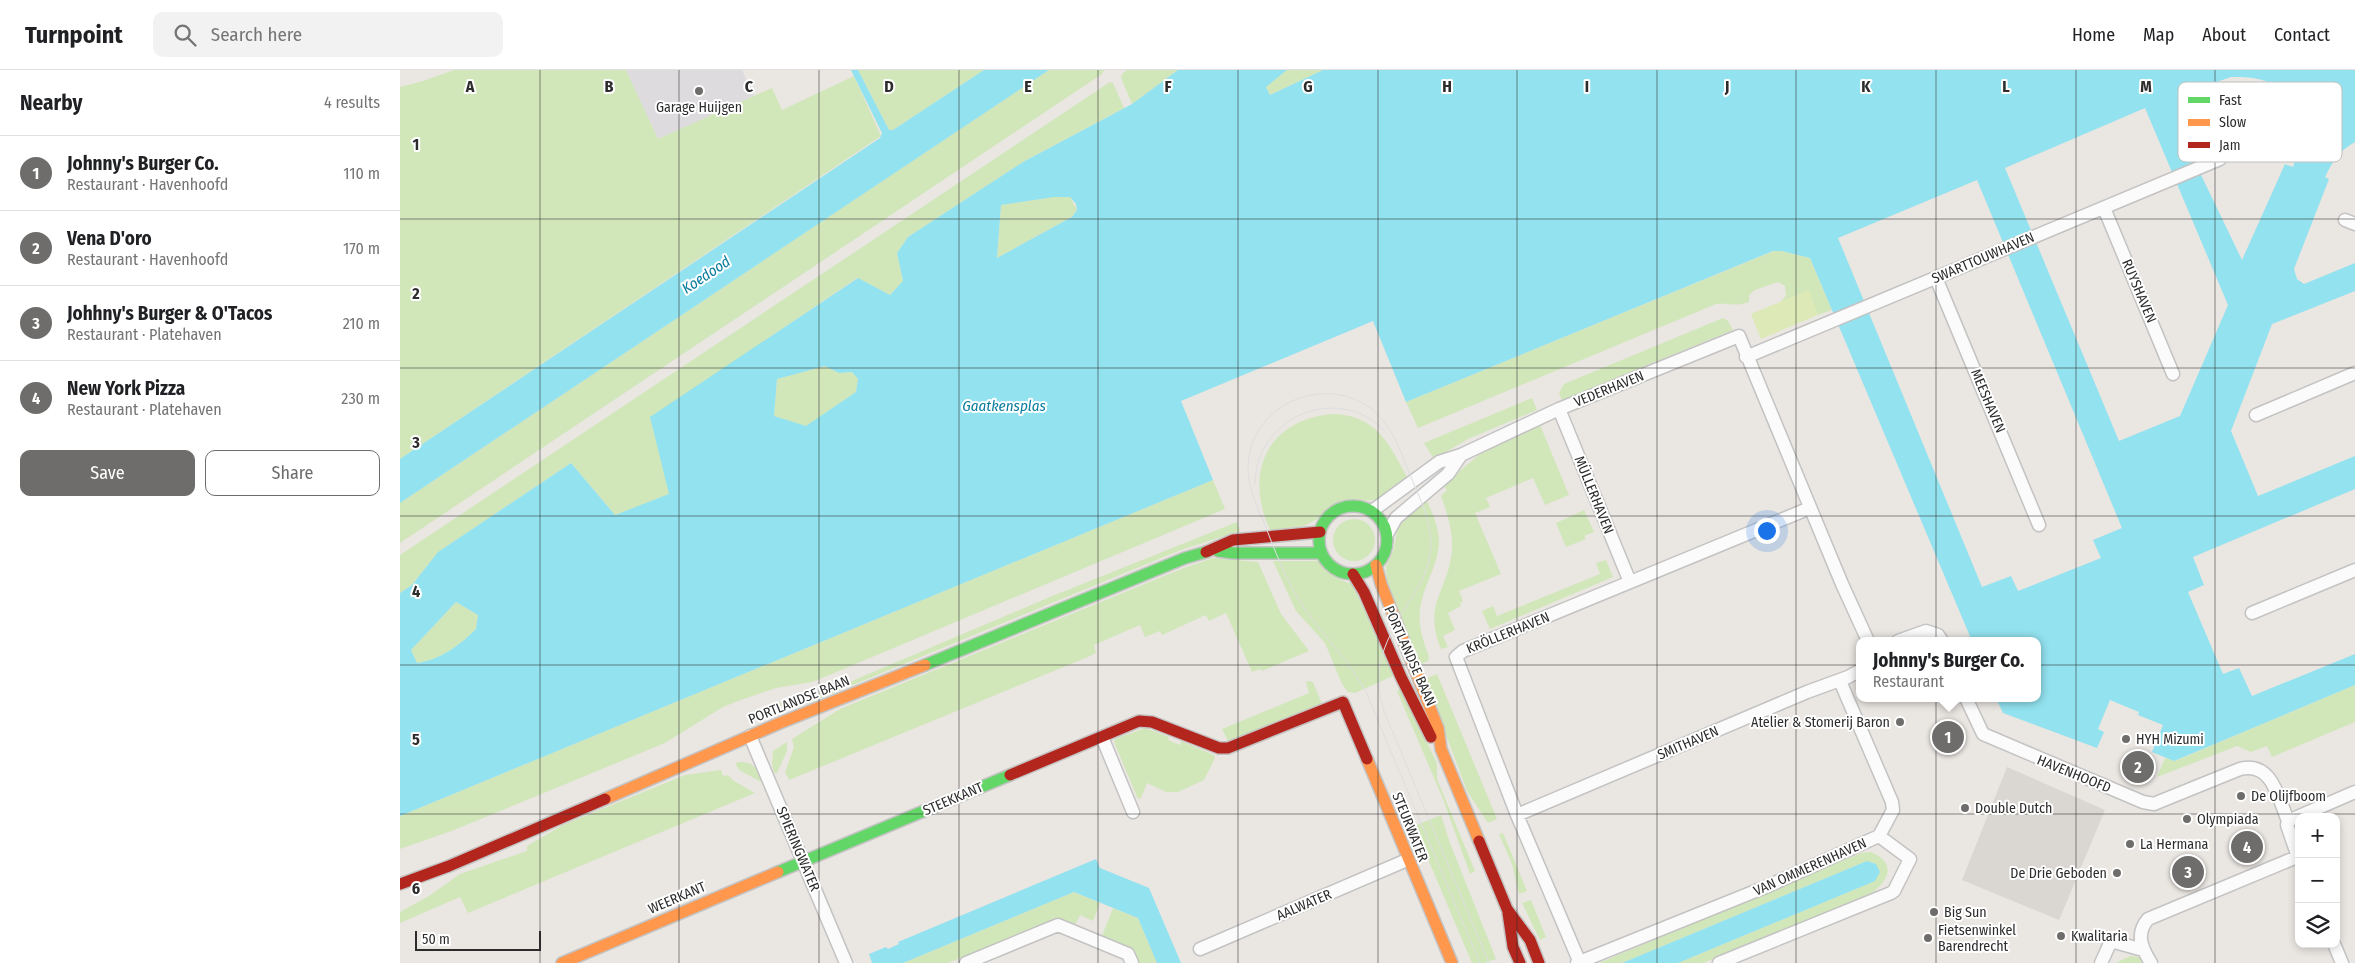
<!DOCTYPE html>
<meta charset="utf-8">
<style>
:root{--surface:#fff;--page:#f2f2f2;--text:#202124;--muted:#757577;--line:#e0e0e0;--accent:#6e6d6c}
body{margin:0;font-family:"Fira Sans Condensed",sans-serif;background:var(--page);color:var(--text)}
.controls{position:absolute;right:15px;bottom:15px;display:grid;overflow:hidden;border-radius:10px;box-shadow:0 2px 8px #0003}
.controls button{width:45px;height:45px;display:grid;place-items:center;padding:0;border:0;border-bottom:1px solid var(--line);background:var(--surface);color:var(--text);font:25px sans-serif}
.scale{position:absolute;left:15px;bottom:12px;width:126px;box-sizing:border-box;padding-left:5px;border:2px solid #2c2c2c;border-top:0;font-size:14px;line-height:18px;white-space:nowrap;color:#2c2c2c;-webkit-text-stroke:4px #fff;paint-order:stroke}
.you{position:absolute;left:1366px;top:460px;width:18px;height:18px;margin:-12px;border:4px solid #fff;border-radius:50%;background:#1a73e8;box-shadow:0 0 0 8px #1a73e833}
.badge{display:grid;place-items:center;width:32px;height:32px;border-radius:50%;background:var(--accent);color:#fff;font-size:16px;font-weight:700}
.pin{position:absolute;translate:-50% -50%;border:2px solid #fff;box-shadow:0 1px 5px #0006}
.popup{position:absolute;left:1456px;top:567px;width:185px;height:65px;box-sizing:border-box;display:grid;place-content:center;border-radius:10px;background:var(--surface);filter:drop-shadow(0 1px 4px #0005);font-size:16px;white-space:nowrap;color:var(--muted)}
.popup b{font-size:19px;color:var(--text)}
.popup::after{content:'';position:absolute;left:50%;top:100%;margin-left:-10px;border:10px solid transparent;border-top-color:var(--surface)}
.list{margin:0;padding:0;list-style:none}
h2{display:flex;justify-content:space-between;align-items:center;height:65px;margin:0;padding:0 20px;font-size:21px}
h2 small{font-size:16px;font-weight:400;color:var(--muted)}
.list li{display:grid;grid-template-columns:32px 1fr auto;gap:15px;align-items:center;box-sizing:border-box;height:75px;padding:0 20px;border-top:1px solid var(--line)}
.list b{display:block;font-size:19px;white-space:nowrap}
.list p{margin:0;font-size:16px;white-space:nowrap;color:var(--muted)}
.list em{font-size:16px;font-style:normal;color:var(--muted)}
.actions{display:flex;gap:10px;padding:15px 20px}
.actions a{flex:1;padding:11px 0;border:1px solid var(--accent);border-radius:10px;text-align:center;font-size:18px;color:var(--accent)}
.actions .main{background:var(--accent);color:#fff}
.icon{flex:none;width:28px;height:28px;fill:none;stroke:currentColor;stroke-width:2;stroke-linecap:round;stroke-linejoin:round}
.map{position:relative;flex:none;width:1955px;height:893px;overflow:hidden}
header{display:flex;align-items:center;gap:30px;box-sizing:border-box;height:70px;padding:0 25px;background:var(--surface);border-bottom:1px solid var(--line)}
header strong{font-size:24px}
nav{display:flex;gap:28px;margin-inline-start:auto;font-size:18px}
.search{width:350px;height:45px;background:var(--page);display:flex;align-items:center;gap:12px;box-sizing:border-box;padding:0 18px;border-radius:10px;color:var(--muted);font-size:19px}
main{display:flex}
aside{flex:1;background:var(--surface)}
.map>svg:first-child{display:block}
.industrial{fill:#dddbde}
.green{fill:#d1e7ba}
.pitch{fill:#ddeab7}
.plaza{fill:#dad6d2}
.water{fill:#92e2ef;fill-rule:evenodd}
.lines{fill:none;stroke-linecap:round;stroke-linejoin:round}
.street-casing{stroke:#c4c3c3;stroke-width:15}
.fast-casing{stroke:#c4c3c3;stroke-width:14}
.slow-casing{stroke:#c4c3c3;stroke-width:14}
.jam-casing{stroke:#c4c3c3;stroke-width:14}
.street{stroke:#fcfbfb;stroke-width:12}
.fast{stroke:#63d668;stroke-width:11}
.slow{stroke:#ff974d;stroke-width:11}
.jam{stroke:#b3261e;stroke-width:11}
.tram{stroke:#dededf;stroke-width:1}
.grid{fill:none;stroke:#2c2c2c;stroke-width:1;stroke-opacity:0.55}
.poi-dot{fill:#6e6d6c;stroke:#fff;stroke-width:2}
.labels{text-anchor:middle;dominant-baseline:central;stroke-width:4;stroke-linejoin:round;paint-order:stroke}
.poi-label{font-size:14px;fill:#2c2c2c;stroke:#fff;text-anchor:start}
.street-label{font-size:14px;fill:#2c2c2c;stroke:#fff}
.water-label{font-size:15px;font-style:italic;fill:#087c9d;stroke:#fff}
.key{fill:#fff;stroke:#c0c0c0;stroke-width:1}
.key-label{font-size:14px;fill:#2c2c2c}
.grid-label{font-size:16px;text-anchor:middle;font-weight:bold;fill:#2c2c2c;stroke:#fff;stroke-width:4;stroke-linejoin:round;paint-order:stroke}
</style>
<header>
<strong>Turnpoint</strong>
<div class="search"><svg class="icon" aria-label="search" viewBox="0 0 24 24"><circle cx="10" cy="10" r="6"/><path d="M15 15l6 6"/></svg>Search here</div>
<nav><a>Home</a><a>Map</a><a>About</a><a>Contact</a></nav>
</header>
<main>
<aside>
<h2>Nearby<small>4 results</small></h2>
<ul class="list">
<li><span class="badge">1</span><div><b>Johnny's Burger Co.</b><p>Restaurant · Havenhoofd</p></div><em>110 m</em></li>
<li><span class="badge">2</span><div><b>Vena D'oro</b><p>Restaurant · Havenhoofd</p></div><em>170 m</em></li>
<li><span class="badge">3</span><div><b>Johhny's Burger &amp; O'Tacos</b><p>Restaurant · Platehaven</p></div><em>210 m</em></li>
<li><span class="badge">4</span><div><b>New York Pizza</b><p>Restaurant · Platehaven</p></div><em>230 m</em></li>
</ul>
<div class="actions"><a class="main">Save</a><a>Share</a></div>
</aside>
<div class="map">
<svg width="1955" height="893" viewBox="0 0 1955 893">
<rect width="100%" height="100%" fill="#eae6e2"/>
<path class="industrial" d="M 226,0 L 342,0 L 354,26 L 258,69 Z"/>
<path class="green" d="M 54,0 L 226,0 L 258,69 L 372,18 L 382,40 L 454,6 L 481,66 L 0,389 L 0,17 L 23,11 Z
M 458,0 L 584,0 L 493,60 L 489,60 Z
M 649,0 L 704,0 L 702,4 L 0,473 L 0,433 Z
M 727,0 L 778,0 L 732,34 L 721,8 L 722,4 Z
M 887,0 L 923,0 L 870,25 L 866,17 Z
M 710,12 L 713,13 L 724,38 L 623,92 L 508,167 L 497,183 L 503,211 L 490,225 L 457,208 L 357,276 L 270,424 L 215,445 L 171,393 L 38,482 L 12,515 L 0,523 L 0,485 Z
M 654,127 L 670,127 L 677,140 L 672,147 L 597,188 L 601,135 Z
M 1374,181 L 1382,181 L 1410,188 L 1432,240 L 1418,245 L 1408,221 L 1380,232 L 1386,226 L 1385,216 L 1378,212 L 1355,220 L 1349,225 L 1349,232 C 1334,237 1330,233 1316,234 L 1018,358 L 1006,332 Z
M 1323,248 L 1328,251 L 1333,260 L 1162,330 L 1159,323 L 1164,314 Z
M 425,296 L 439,303 L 452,302 L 458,309 L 456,322 L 406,357 L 374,346 L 377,309 Z
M 1132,328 L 1137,340 L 1068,369 L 1034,389 L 1024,373 Z
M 931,344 C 977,344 990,375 1009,411 L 981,430 L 945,431 L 928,438 L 919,448 L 904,456 L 870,460 C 844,404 866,351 931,344 Z
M 1140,355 L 1169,425 L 1145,435 L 1133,408 L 1086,428 L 1090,437 L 1075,443 L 1101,504 L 1059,521 L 1063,531 L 1060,533 L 1061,536 L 1048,543 L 1055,560 L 1043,566 L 1048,577 L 1041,579 C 1022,533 1049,521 1052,479 C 1053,461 1047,443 1041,426 L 1047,420 L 1043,415 L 1086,379 Z
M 813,410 L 825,439 L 427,606 L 412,612 L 376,618 L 338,631 L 323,637 L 265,673 L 54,760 L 0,779 L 0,746 Z
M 1026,429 C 1032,442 1038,456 1039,470 C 1039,492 1027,509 1022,530 C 1016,550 1022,568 1029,587 L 1028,591 L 1019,595 L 987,516 L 986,497 L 994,479 L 997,459 L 1002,451 Z
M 1184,440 L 1194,462 L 1184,466 L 1186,469 L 1166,477 L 1156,453 Z
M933 470a21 21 0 1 1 42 0a21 21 0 1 1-42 0Z
M 837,452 L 840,461 L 781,480 L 409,633 L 377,637 L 378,633 L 426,622 L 650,527 Z
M 813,488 L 858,492 L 881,544 L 909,581 L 862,601 L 860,599 L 852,602 L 826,543 L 809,551 L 806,545 L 762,565 L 760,561 L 745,567 L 740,555 L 694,575 L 696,583 L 688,587 L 389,710 L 385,702 L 394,677 L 392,669 L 440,639 L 781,499 Z
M 1206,490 L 1213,507 L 1090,559 L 1082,541 L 1093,536 L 1097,546 L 1200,504 L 1196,493 Z
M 873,491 L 918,491 C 929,502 937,510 952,514 L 995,605 L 955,623 L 948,622 L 942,614 L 925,573 L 896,541 Z
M 56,532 L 78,545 L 76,559 C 60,575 40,590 17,593 L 11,580 Z
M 1037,604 L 1097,749 L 1088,753 L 1067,721 L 1025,609 Z
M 910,611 L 913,612 L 922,634 L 829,673 L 822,659 L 909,623 L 906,612 Z
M 1955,615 L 1955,652 L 1872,687 L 1867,676 L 1851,682 L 1837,676 L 1757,707 L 1765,688 L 1775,691 Z
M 1001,619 L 1037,693 L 1037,709 L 1075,801 L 1070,804 L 1043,729 L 997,621 Z
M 745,658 L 769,667 L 768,670 L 780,675 L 781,671 L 814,685 L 815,688 L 804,710 L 778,722 L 766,722 L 747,713 L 741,728 L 738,729 L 714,672 L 715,669 Z
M 387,672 L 387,681 L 377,703 L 374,703 L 372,693 L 373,681 Z
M 340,692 C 354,691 358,701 364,712 L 363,713 L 339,700 L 335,693 Z
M 321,700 L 323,706 L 328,705 L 334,711 L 355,723 L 68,843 L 60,827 L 0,853 L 0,842 L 29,826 L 60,804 L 127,781 L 127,776 L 163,755 L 285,705 Z
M 1041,745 L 1050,773 L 1096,889 L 1085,893 L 1072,893 L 1014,756 Z
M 1103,763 L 1127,821 L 1119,824 L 1112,794 L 1099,764 Z
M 1471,782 C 1496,793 1490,809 1472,823 L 1303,893 L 1278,893 L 1475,811 L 1476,794 L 1467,791 L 1222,893 L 1199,893 L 1461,783 Z
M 674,822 L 700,833 L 693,851 L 680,845 L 675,855 L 661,850 L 651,851 L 548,893 L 503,893 Z
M 1131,830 L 1146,867 L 1140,870 L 1122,833 Z
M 713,838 L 738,848 L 757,893 L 738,893 C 731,876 718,873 702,866 Z
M 1730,886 L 1738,887 L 1746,893 L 1716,893 Z"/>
<path class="pitch" d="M 1409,220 L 1418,245 L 1361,269 L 1351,244 Z"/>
<path class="plaza" d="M 1607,697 L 1705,740 L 1659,850 L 1562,810 Z"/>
<path class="water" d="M 451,0 L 458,0 L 489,60 L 493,60 L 584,0 L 649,0 L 0,433 L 0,389 L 480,68 L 482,63 Z
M 778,0 L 887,0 L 866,17 L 870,25 L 923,0 L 1955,0 L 1955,72 C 1939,81 1933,91 1925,107 L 1929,109 L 1894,199 L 1897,209 L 1904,214 L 1955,193 L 1955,221 L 1872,254 L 1831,361 L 1858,426 L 1955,386 L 1955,419 L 1793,487 L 1804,515 L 1788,522 L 1823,604 L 1839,598 L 1852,626 L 1955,584 L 1955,615 L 1774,691 L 1752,682 L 1763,655 L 1738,645 L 1739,642 L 1710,630 L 1698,659 L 1704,662 L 1697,678 L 1603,643 L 1596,628 L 1637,628 L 1637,571 L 1572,571 L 1410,188 L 1382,181 L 1373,181 L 1006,332 L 973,251 L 781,331 L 813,410 L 0,746 L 0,523 L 12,515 L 38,482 L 171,393 L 215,445 L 269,424 L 250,347 L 458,208 L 490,225 L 503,211 L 497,183 L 508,167 L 623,92 L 732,34 ZM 1831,7 C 1843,7 1858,7 1870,13 C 1885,21 1899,50 1900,66 C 1901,77 1896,87 1893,97 L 1885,94 L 1842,190 L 1790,82 C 1786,63 1790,43 1802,27 L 1800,21 L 1811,14 ZM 1745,38 L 1828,235 L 1780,346 L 1719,371 L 1605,98 ZM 1577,110 L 1722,458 L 1693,470 L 1701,488 L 1618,521 L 1611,506 L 1582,517 L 1438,168 ZM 654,127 L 670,127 L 676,134 L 677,140 L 672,147 L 597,188 L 601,135 ZM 425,296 L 439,303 L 452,302 L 458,309 L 456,322 L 406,356 L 374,346 L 377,309 ZM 56,532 L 78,545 L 76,559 C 60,575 40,590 17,593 L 11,580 Z
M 696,789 L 700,798 L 749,818 L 781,893 L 757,893 L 738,848 L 674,822 L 503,893 L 472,893 L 469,884 L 486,877 L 488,879 L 499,874 L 498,872 Z
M 1467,791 L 1476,794 L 1480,802 L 1475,811 L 1278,893 L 1222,893 Z"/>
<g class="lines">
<g class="street-casing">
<path id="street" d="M 1704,138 L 1773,304
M 1945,150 L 1955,154
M 1536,208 L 1639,455
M 1346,287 L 1820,89
M 1159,339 L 1230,512
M 1856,345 L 1955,303
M 972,441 L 1039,392 L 1061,385 L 1159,339 L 1339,266 L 1442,514 L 1468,571
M 987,464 L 996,448 L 1048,404 L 1061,385
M 1852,543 L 1955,500
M 1498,571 L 1526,561 L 1538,565 L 1542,571
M 1440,611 L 1492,732 L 1493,740 L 1479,766
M 1566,628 L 1583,664 L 1743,732 L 1754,734 L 1761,731 L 1840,699 C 1872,691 1878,727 1888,751
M 350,666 L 446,893
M 702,667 L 733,742
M 1117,745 L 1407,622 L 1448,607 L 1459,601
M 1899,790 L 1887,755 L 1888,751 L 1955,722
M 1934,874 L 1942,893
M 800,879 L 1007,790
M 566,893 L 658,855 L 728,884 L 732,893
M 1177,893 L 1368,816 L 1479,766 L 1510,789 L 1494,821 L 1491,823 L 1319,893
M 1180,893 L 1117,745 L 1056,587 L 1063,581 L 1410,438
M 1701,893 L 1711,871 L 1743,880
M 1751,893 C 1742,879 1735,864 1748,849 L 1897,787"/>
</g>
<g class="fast-casing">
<path id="fast" d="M919 470a34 34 0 1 1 68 0a34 34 0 1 1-68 0Z
M 818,481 L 833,483 L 921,483
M 525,595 L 785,488 L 806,482
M 378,802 L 610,705"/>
</g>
<g class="slow-casing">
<path id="slow" d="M 976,495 L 981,514 L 1038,658 L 1041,679 L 1079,771
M 967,689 L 1052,893
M 205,729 L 380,653 L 525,595
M 162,893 L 378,802"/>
</g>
<g class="jam-casing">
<path id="jam" d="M 806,482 L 833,470 L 920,462
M 953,504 L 964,522 L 1001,607 L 1031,667
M 610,705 L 739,651 L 752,652 L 819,678 L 828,678 L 943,632 L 967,689
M 1079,771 L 1107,839 L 1130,870 L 1139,893
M 0,814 L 49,796 L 205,729
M 1108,843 L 1113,877 L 1120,893"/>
</g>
<use href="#street" class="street"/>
<use href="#fast" class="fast"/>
<use href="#slow" class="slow"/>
<use href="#jam" class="jam"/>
<path class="tram" d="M 855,415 C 854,348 936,312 984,360
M 862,447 C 874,479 887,513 906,541 C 926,569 950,592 966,622 L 1080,893
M 864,453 C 857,436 848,418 848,399 C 848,331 934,298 980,347 C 997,365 1004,392 1014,414 C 1029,449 1038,472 1023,508 C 998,554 966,586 984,641 L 1089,893"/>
</g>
<path class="grid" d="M 140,0 L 140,893M 279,0 L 279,893M 419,0 L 419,893M 559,0 L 559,893M 698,0 L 698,893M 838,0 L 838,893M 978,0 L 978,893M 1117,0 L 1117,893M 1257,0 L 1257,893M 1396,0 L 1396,893M 1536,0 L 1536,893M 1676,0 L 1676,893M 1815,0 L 1815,893M 0,149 L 1955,149M 0,298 L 1955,298M 0,446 L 1955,446M 0,595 L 1955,595M 0,744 L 1955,744"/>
<g class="poi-dot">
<circle cx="299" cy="21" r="5"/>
<circle cx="1500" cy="652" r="5"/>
<circle cx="1726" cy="669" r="5"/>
<circle cx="1841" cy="726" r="5"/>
<circle cx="1565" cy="738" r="5"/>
<circle cx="1787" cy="749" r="5"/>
<circle cx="1730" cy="774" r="5"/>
<circle cx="1717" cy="803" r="5"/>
<circle cx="1534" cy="842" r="5"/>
<circle cx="1661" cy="866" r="5"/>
<circle cx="1528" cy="868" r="5"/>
</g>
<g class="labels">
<g class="poi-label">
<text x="299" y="37" text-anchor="middle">Garage Huijgen</text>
<text x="1490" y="652" text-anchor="end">Atelier &amp; Stomerij Baron</text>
<text x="1736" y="669">HYH Mizumi</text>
<text x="1851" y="726">De Olijfboom</text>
<text x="1575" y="738">Double Dutch</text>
<text x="1797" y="749">Olympiada</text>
<text x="1740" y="774">La Hermana</text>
<text x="1707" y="803" text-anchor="end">De Drie Geboden</text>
<text x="1544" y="842">Big Sun</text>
<text x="1538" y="860">Fietsenwinkel<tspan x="1538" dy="16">Barendrecht</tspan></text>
<text x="1671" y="866">Kwalitaria</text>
</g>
<g class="street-label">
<text transform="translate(1583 188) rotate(-23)">SWARTTOUWHAVEN</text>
<text transform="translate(1739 221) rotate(67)">RUYSHAVEN</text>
<text transform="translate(1209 319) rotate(-22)">VEDERHAVEN</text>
<text transform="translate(1588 331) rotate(67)">MEESHAVEN</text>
<text transform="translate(1194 425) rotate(68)">MÜLLERHAVEN</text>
<text transform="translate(1108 563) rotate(-22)">KRÖLLERHAVEN</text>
<text transform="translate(1010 586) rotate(66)">PORTLANDSE BAAN</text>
<text transform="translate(399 630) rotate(-22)">PORTLANDSE BAAN</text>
<text transform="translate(1288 673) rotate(-23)">SMITHAVEN</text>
<text transform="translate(1674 704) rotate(22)">HAVENHOOFD</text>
<text transform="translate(553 729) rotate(-23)">STEEKKANT</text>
<text transform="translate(1010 757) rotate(68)">STEURWATER</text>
<text transform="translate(398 779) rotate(67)">SPIERINGWATER</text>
<text transform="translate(1410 797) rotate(-24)">VAN OMMERENHAVEN</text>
<text transform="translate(277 828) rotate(-23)">WEERKANT</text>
<text transform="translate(904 835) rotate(-23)">AALWATER</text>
</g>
<g class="water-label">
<text transform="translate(306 205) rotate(-34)">Koedood</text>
<text x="604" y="336">Gaatkensplas</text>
</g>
</g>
<rect x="1778" y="12" width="164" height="80" rx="8" class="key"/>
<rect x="1788" y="27" width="22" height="6" fill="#63d668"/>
<rect x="1788" y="49" width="22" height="7" fill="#ff974d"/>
<rect x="1788" y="72" width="22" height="6" fill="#b3261e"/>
<g class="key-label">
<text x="1819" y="35">Fast</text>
<text x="1819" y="57">Slow</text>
<text x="1819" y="80">Jam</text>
</g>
<g class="grid-label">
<text x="70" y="22">A</text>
<text x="209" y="22">B</text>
<text x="349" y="22">C</text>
<text x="489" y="22">D</text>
<text x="628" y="22">E</text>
<text x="768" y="22">F</text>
<text x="908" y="22">G</text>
<text x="1047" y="22">H</text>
<text x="1187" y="22">I</text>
<text x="1327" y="22">J</text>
<text x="1466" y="22">K</text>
<text x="1606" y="22">L</text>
<text x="1746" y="22">M</text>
<text x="16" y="80">1</text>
<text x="16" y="229">2</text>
<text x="16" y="378">3</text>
<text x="16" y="527">4</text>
<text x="16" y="675">5</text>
<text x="16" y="824">6</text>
</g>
</svg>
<div class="controls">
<button>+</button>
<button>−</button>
<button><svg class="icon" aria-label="layers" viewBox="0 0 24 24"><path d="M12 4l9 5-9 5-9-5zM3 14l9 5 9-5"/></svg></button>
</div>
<div class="scale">50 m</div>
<div class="you"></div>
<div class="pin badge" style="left:1548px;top:667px">1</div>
<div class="popup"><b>Johnny's Burger Co.</b>Restaurant</div>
<div class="pin badge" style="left:1738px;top:697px">2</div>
<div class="pin badge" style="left:1788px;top:802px">3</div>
<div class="pin badge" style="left:1847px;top:777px">4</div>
</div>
</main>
